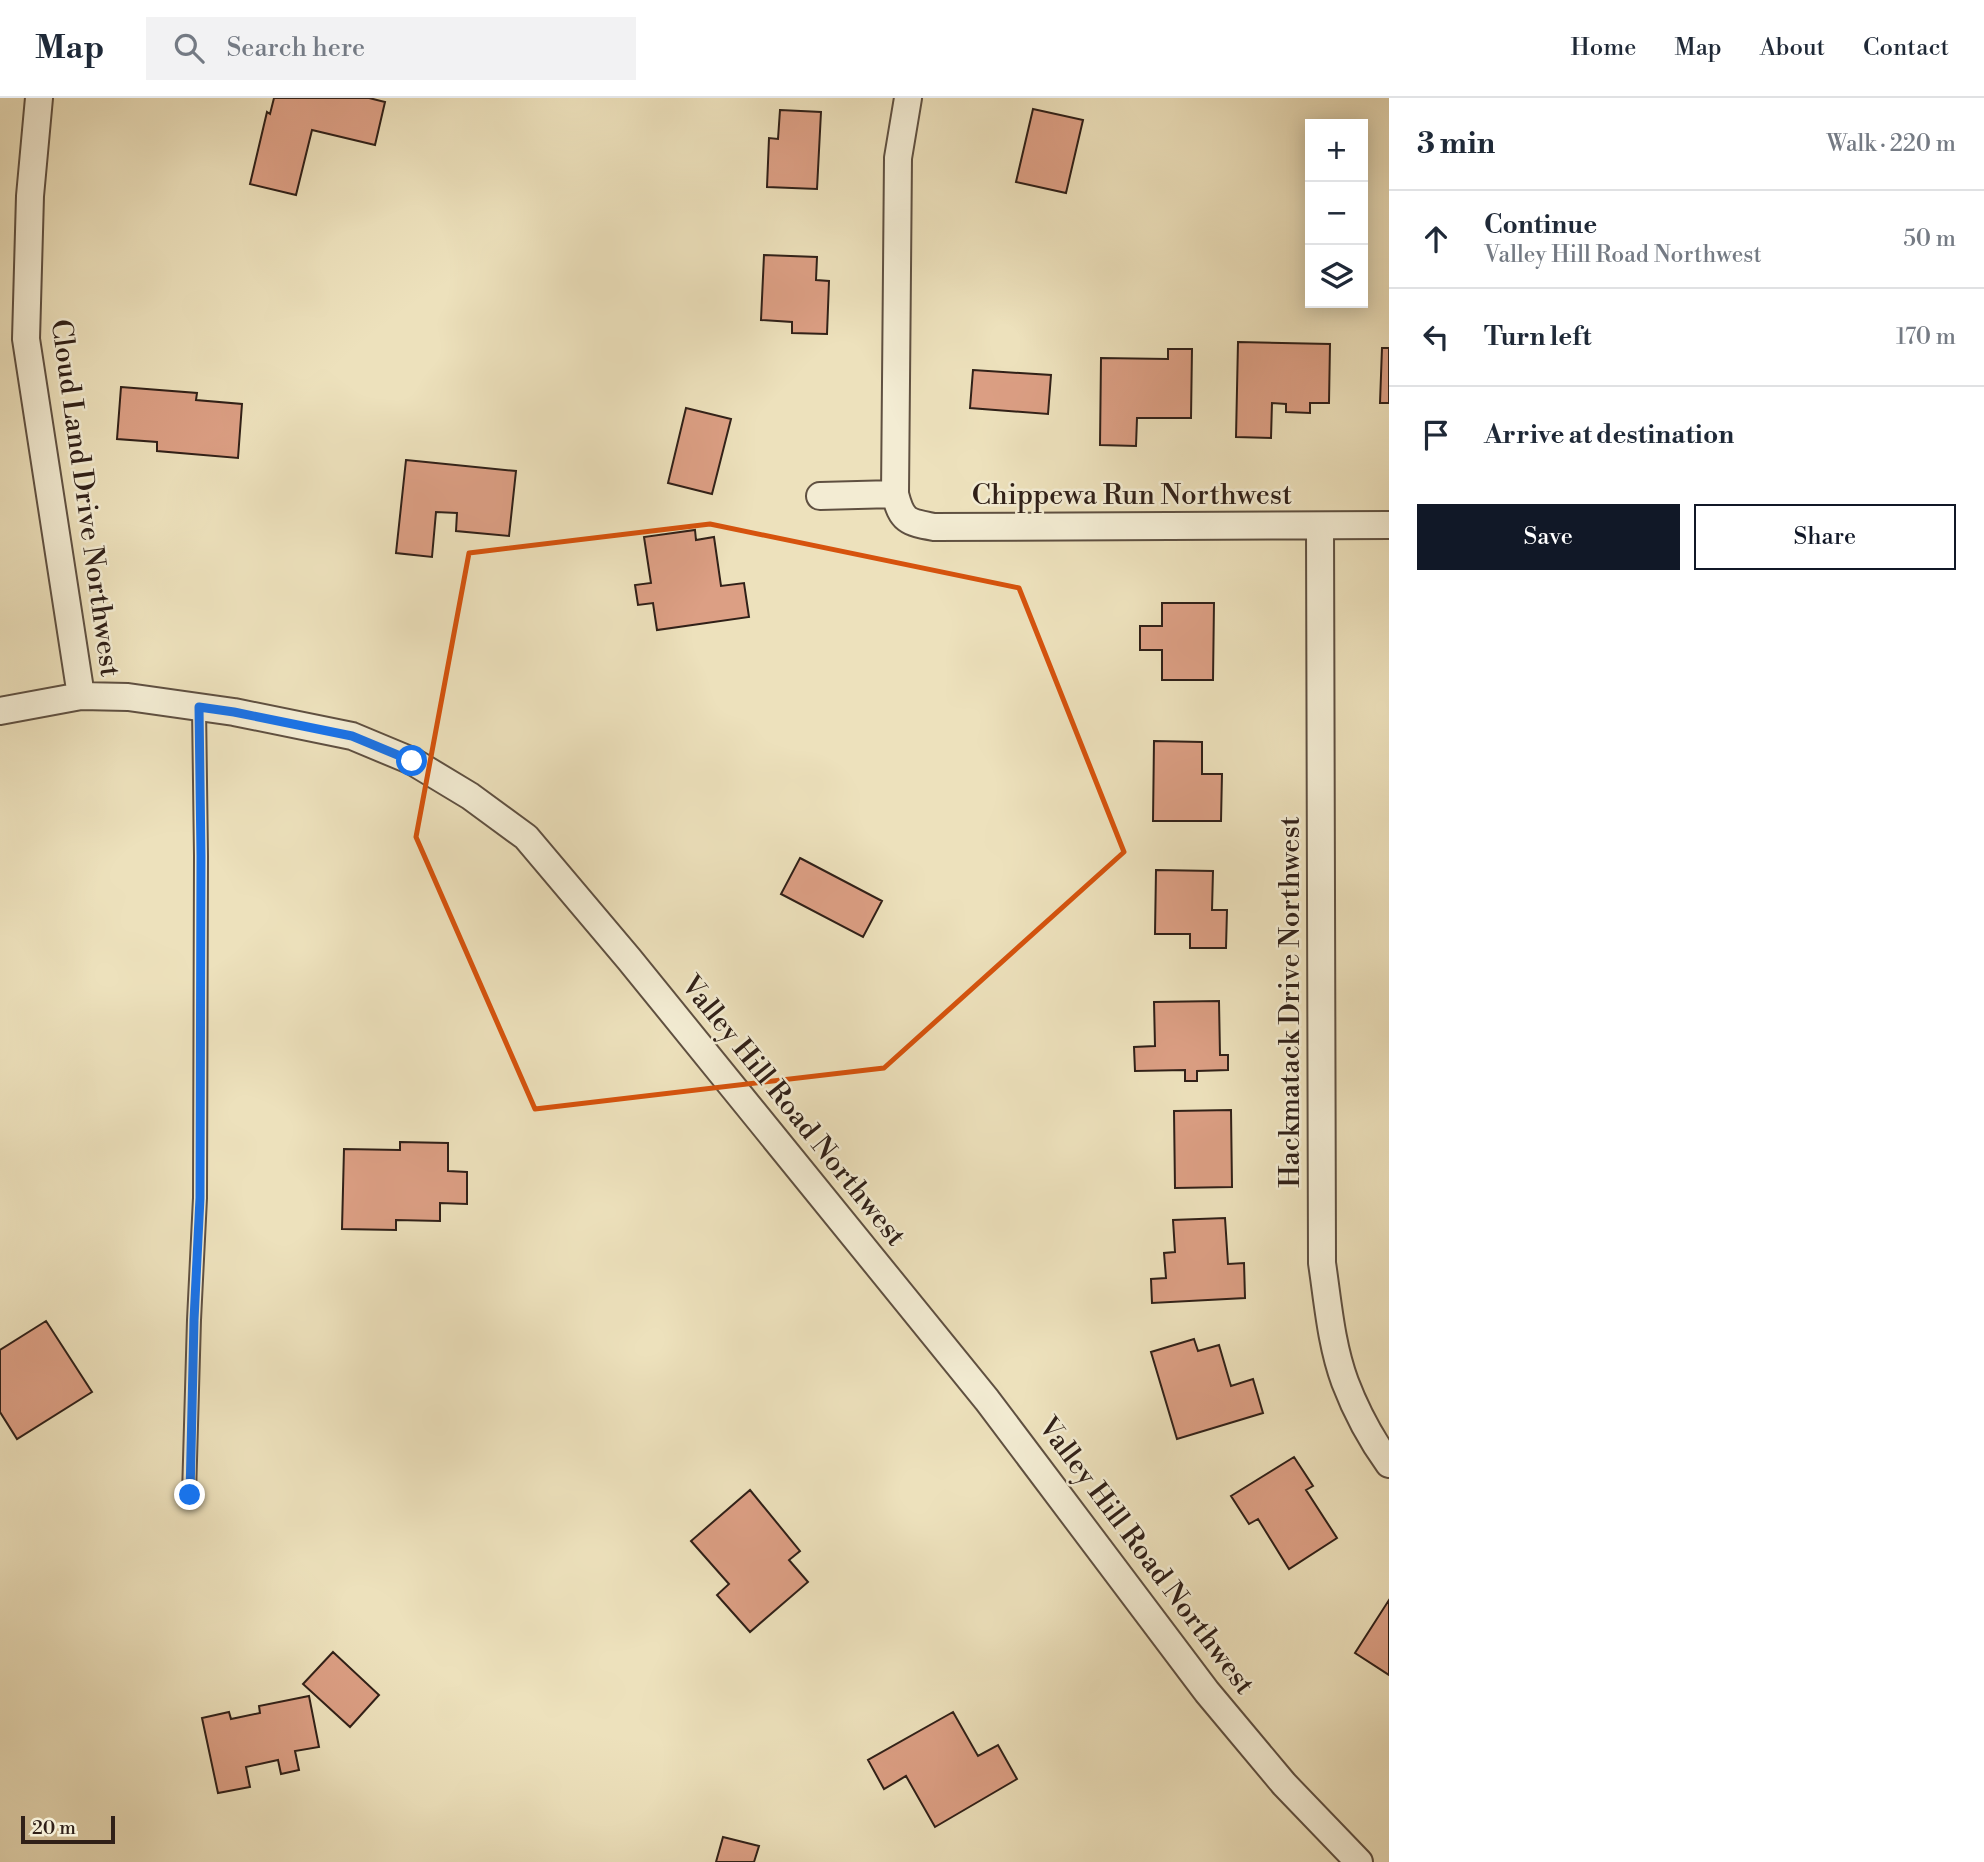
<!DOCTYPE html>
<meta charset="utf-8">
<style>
:root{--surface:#fff;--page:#f2f2f3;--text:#1f2937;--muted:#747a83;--line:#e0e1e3;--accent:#111827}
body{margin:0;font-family:"Libre Bodoni",serif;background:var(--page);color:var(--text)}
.controls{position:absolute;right:21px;top:21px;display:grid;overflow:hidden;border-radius:0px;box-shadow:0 4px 18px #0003}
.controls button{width:63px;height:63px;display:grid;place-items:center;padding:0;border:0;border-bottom:2px solid var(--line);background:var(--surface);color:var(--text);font:35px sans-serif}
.scale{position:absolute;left:21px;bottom:18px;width:94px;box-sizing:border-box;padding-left:7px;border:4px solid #302018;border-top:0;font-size:19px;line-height:24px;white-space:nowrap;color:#302018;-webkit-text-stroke:5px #f3ecd3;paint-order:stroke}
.stop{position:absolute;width:21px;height:21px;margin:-16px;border:5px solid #1a73e8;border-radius:50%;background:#fff}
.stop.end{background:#1a73e8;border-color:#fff;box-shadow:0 2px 7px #0008}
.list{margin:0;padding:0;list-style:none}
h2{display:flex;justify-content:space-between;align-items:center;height:91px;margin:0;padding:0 28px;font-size:30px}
h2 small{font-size:23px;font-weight:400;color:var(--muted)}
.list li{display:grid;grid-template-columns:46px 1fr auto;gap:21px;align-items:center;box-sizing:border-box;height:98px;padding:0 28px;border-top:2px solid var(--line)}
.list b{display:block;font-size:26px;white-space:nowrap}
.list p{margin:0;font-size:23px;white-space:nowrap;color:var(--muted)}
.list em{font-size:23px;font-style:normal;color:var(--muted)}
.actions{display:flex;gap:14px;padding:21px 28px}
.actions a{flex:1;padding:16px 0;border:2px solid var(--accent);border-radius:0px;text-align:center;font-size:24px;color:var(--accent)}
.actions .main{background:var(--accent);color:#fff}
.icon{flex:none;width:38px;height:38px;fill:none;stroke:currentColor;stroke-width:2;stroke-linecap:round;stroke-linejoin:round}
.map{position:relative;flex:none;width:1389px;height:1764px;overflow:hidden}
header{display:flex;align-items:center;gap:42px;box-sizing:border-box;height:98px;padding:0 35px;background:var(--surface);border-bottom:2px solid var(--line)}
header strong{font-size:33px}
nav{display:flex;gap:38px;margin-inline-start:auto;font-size:24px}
.search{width:490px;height:63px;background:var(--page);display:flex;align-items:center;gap:18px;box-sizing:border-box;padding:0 24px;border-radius:0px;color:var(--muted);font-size:26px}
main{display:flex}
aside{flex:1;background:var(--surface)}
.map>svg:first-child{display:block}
.building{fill:#dc9f84;stroke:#302018;stroke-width:2}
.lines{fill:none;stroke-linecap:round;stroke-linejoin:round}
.lane-casing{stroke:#5f5041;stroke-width:16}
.street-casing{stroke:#5f5041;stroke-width:30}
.lane{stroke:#f3ecd3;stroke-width:12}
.street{stroke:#f3ecd3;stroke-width:26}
.route{stroke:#1a73e8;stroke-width:9}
.marked{fill:none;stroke:#d6530d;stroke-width:5;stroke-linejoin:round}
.labels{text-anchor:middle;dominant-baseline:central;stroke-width:5;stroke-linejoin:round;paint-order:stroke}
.street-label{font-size:28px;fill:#302018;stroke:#f3ecd3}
</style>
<header>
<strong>Map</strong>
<div class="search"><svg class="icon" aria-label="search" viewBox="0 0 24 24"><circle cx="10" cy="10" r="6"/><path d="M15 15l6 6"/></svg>Search here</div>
<nav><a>Home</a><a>Map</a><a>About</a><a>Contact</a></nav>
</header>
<main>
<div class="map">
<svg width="1389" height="1764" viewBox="0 0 1389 1764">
<rect width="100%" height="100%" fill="#ede1bc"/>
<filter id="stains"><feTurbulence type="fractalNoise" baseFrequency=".00286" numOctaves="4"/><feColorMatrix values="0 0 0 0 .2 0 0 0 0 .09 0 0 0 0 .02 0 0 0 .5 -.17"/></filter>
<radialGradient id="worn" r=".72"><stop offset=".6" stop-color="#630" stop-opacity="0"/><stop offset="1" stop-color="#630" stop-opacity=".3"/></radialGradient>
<path class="building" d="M 274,0 L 369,0 L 385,4 L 375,47 L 312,32 L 296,97 L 250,86 L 267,14 L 270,16 Z
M 1033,11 L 1083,22 L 1066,95 L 1016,84 Z
M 780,12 L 821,14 L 817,91 L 767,89 L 769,40 L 778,41 Z
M 764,157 L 817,159 L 816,182 L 829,183 L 827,236 L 792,235 L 792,224 L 761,222 Z
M 1238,244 L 1330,246 L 1329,305 L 1310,305 L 1310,315 L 1286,314 L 1286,306 L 1272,305 L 1271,340 L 1236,339 Z
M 1382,250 L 1389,250 L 1389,305 L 1380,305 Z
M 1168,251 L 1192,251 L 1191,320 L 1137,320 L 1136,348 L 1100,347 L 1101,260 L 1168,261 Z
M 973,272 L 1051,277 L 1048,316 L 970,310 Z
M 121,289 L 197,295 L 196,302 L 242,306 L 238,360 L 157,353 L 157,344 L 117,341 Z
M 686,310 L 731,321 L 712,396 L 668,385 Z
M 406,362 L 516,373 L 509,438 L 456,433 L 457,415 L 436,414 L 432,459 L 396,455 Z
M 695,432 L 696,442 L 714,439 L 721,488 L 744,485 L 749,519 L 657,532 L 653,505 L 638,507 L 635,487 L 651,485 L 644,439 Z
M 1162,505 L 1214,505 L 1213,582 L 1162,582 L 1162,552 L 1140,552 L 1140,528 L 1162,528 Z
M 1154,643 L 1202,644 L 1202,676 L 1222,676 L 1221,723 L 1153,723 Z
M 800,760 L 882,803 L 863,839 L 781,796 Z
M 1156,772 L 1213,773 L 1212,812 L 1227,812 L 1226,850 L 1190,850 L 1190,836 L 1155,836 Z
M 1219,903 L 1220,957 L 1228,957 L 1228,972 L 1197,973 L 1197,983 L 1185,983 L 1185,972 L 1135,973 L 1134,949 L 1155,948 L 1154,904 Z
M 1231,1012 L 1232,1089 L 1175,1090 L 1174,1013 Z
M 400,1044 L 448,1045 L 448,1073 L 467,1074 L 467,1106 L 440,1105 L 440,1123 L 396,1122 L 396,1132 L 342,1131 L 344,1051 L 400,1052 Z
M 1225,1120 L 1228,1166 L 1244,1165 L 1245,1200 L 1152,1205 L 1151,1181 L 1166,1180 L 1164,1155 L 1175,1154 L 1173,1122 Z
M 46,1223 L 92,1294 L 17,1341 L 0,1314 L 0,1252 Z
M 1194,1241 L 1198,1253 L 1219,1247 L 1231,1288 L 1253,1281 L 1263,1315 L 1177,1341 L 1151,1254 Z
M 1294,1359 L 1313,1388 L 1306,1392 L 1337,1440 L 1289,1471 L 1258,1421 L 1249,1426 L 1231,1398 Z
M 750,1392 L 800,1453 L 789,1462 L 808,1484 L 750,1534 L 717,1497 L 729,1486 L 691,1443 Z
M 1389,1502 L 1389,1577 L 1355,1555 Z
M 333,1554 L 379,1597 L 350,1629 L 303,1586 Z
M 309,1598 L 319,1649 L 295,1653 L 299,1672 L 281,1676 L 278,1662 L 246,1669 L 250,1689 L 218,1695 L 202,1620 L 229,1614 L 231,1621 L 260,1615 L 259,1608 Z
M 953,1614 L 978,1658 L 998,1647 L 1017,1681 L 935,1729 L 906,1678 L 884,1691 L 868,1662 Z
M 723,1739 L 759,1748 L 754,1764 L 716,1764 Z"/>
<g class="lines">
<g class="lane-casing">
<path id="lane" d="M 189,1397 L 194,1222 L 200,1100 L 201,758 L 199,609"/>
</g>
<g class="street-casing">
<path id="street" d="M 39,0 L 30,98 L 26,241 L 81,598
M 908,0 L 898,60 L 895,396 C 902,423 907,424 934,429 L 1389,427
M 820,398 L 895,396
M 1320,428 L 1322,1165 C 1328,1205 1331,1246 1345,1284 C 1356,1313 1371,1341 1389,1366
M 0,613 L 81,598 L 128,599 L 234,614 L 352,638 L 412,663 L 470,698 L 526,739 L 629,861 L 987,1302 L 1207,1594 L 1284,1686 L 1359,1764"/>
</g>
<use href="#lane" class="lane"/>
<use href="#street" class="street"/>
</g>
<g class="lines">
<path class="route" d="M 190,1397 L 194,1222 L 200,1100 L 201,758 L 199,609 L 234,614 L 352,638 L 412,663"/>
</g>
<path class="marked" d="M 710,426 L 1019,490 L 1124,754 L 884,970 L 535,1011 L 416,739 L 469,455 Z"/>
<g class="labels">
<g class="street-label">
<text x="1132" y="397">Chippewa Run Northwest</text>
<text transform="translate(85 400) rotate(82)">Cloud Land Drive Northwest</text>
<text transform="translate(1290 904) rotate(-90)">Hackmatack Drive Northwest</text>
<text transform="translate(793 1013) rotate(51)">Valley Hill Road Northwest</text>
<text transform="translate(1146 1458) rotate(53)">Valley Hill Road Northwest</text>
</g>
</g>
<rect width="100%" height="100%" filter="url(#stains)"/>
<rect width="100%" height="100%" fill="url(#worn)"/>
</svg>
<div class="controls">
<button>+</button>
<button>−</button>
<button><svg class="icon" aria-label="layers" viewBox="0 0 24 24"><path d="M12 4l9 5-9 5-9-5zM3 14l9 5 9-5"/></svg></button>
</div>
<div class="scale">20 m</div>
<div class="stop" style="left:412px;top:663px"></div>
<div class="stop end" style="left:190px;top:1397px"></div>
</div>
<aside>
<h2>3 min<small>Walk · 220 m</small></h2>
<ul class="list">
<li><svg class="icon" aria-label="ahead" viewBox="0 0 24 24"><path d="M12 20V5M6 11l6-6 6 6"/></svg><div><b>Continue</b><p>Valley Hill Road Northwest</p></div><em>50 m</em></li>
<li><svg class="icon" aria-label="left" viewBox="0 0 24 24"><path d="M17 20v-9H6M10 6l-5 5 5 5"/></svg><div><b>Turn left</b></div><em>170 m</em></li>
<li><svg class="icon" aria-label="arrive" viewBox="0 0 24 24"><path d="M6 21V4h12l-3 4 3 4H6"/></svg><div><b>Arrive at destination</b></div></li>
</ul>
<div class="actions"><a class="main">Save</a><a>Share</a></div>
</aside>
</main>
